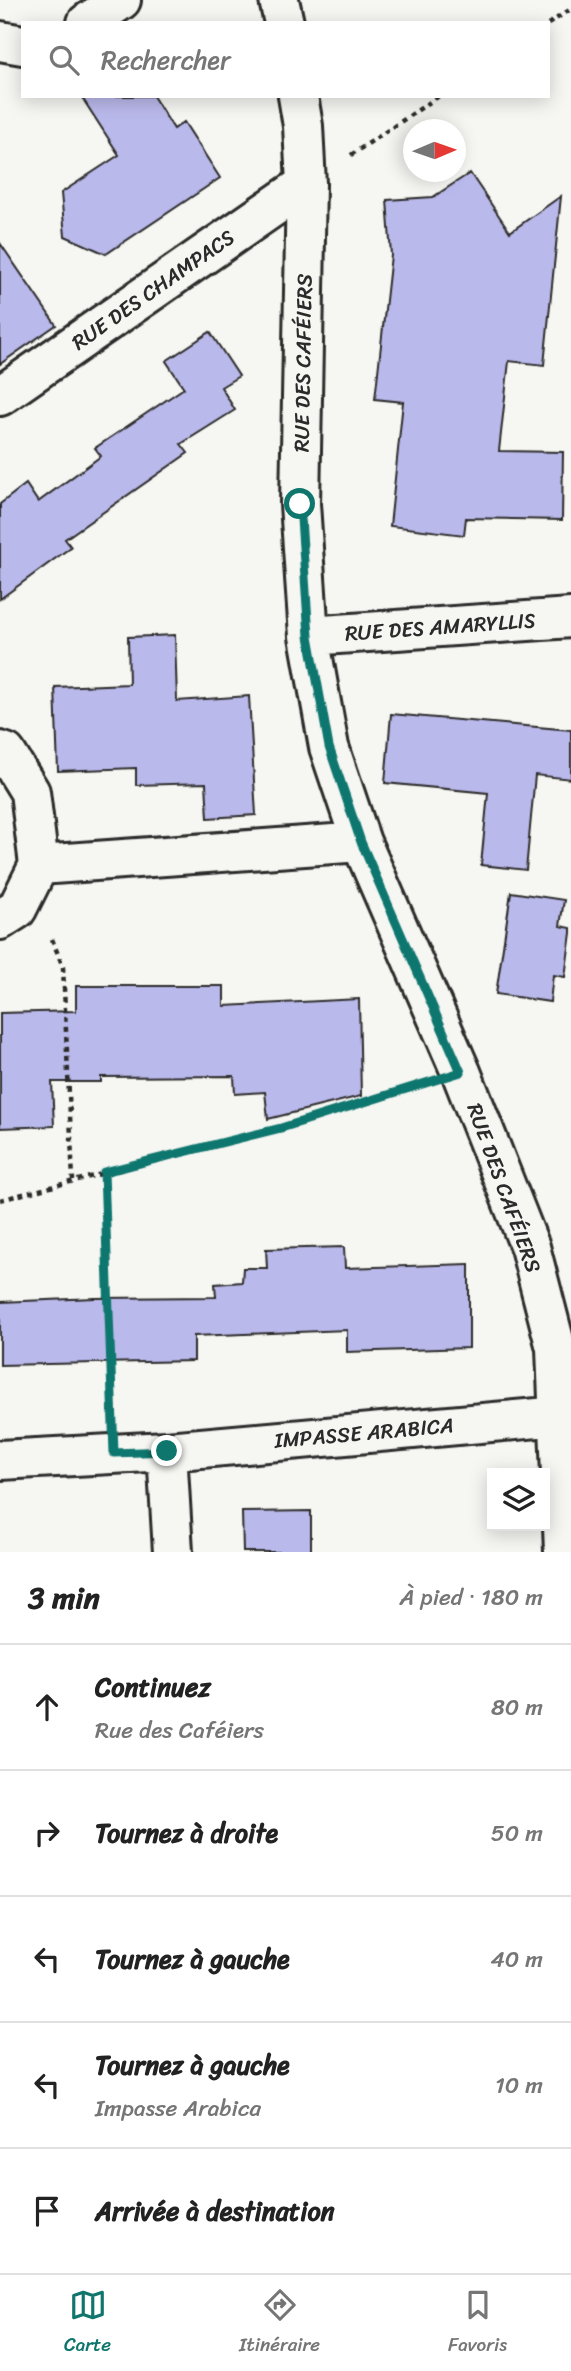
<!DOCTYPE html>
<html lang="fr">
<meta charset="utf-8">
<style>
:root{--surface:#fff;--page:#f2f2f2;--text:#222;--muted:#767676;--line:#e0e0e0;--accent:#0f766e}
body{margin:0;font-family:Sriracha,sans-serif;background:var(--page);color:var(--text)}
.controls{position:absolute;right:21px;bottom:21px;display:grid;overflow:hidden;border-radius:0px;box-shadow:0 4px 18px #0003}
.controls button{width:63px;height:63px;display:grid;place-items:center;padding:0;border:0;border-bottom:2px solid var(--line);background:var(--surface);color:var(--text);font:35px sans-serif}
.compass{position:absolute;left:403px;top:119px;width:63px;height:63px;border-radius:50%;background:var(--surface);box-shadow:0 4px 18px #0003;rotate:88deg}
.stop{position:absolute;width:21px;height:21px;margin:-16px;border:5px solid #0f766e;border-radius:50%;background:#fff}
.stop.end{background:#0f766e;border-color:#fff;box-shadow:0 2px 7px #0008}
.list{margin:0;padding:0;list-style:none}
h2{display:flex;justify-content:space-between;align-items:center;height:91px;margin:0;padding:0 28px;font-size:30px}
h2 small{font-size:23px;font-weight:400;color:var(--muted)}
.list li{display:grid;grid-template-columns:46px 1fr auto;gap:21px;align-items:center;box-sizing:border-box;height:126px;padding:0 28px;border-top:2px solid var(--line)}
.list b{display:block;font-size:26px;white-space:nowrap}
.list p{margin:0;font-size:23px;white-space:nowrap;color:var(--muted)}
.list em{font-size:23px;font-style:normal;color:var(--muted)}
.icon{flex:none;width:38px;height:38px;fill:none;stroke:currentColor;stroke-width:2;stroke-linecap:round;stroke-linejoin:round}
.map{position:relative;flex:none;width:571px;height:1552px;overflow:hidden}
.search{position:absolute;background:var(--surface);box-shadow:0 4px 18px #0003;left:21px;right:21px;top:21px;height:77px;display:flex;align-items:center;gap:18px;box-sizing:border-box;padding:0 24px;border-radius:0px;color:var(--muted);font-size:26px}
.sheet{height:721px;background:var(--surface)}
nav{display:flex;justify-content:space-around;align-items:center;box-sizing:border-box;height:98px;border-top:2px solid var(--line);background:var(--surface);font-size:19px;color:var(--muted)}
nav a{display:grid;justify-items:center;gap:4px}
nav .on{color:var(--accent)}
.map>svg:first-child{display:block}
.building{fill:#bab9eb;stroke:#2b2b2b;stroke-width:2}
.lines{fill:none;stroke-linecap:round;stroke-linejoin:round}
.street-casing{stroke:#2b2b2b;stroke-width:44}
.path{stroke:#2b2b2b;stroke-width:4.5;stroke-dasharray:5 5;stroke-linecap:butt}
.street{stroke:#f6f6f2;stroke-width:38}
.route{stroke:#0f766e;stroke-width:9}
.labels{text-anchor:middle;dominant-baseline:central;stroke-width:5;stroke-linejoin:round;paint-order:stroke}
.street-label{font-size:21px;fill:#2b2b2b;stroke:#f6f6f2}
</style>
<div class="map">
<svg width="571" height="1552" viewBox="0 0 571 1552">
<rect width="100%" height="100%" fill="#f6f6f2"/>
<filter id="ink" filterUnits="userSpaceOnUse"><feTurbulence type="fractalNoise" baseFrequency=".0143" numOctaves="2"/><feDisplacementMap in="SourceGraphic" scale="14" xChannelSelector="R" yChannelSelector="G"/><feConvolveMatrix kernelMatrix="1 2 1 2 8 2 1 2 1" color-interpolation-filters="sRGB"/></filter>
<g filter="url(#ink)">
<path class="building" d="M 81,96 L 153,96 L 174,129 L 184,122 L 220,178 L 106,254 L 65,236 L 61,193 L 119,155 Z
M 470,173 L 510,232 L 561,196 L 544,365 L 509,361 L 499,451 L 563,452 L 562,520 L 466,518 L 464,535 L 390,526 L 403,402 L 375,399 L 391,255 L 387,200 L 433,197 Z
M 0,243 L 56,325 L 0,364 Z
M 210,332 L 239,376 L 221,387 L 235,410 L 181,444 L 188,453 L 65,539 L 71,547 L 0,599 L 0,504 L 26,484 L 38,502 L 101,456 L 95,448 L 184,388 L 166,361 Z
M 175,635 L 177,701 L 249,696 L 256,815 L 208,818 L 206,783 L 136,785 L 136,768 L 58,771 L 55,687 L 129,684 L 128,637 Z
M 391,714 L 571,730 L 571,779 L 535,775 L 526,870 L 481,865 L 488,793 L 385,783 Z
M 511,892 L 564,900 L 560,926 L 571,928 L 571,933 L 565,977 L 553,975 L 550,1002 L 496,994 Z
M 76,986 L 224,986 L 224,1006 L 359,999 L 361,1096 L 268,1119 L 265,1092 L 235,1094 L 234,1076 L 101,1077 L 101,1082 L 52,1082 L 54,1126 L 0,1128 L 0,1013 L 76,1011 Z
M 344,1247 L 345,1268 L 469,1264 L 469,1348 L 347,1352 L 347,1330 L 194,1336 L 194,1361 L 0,1365 L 0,1302 L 95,1298 L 216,1297 L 215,1284 L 242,1282 L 243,1268 L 267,1268 L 266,1249 Z
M 311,1511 L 311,1552 L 243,1552 L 242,1512 Z"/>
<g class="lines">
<g class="street-casing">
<path id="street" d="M 279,0 L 284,23
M 87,23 L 121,0
M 0,41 L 23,45
M 298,96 L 303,126 L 306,184 L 300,504 L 309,636 L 329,747 L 361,842 L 461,1072 L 530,1247 L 556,1348 L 564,1552
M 0,396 L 306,184
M 309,636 L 571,618
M 0,751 L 6,753 L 30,792 L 39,865 L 17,909 L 0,920
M 39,865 L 361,842
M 167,1451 L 173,1552
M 0,1460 L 167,1451 L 560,1416"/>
</g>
<path class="path" d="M 548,24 L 571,9
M 351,155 L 439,96
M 52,939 L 63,967 L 73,1180
M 104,1172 L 113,1409
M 0,1200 L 281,1128 L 418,1086"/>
<use href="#street" class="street"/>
</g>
</g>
<g class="lines" filter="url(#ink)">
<path class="route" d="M 167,1451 L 114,1453 L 104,1172 L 281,1128 L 461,1072 L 361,842 L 329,747 L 309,636 L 300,504"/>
</g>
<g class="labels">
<g class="street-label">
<text transform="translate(153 290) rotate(-35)">RUE DES CHAMPACS</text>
<text transform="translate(303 363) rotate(-89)">RUE DES CAFÉIERS</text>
<text transform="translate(440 627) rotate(-4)">RUE DES AMARYLLIS</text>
<text transform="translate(504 1188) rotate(70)">RUE DES CAFÉIERS</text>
<text transform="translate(364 1433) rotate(-5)">IMPASSE ARABICA</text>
</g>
</g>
</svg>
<div class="controls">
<button><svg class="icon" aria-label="layers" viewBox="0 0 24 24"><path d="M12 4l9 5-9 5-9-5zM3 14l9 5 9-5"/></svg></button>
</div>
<svg class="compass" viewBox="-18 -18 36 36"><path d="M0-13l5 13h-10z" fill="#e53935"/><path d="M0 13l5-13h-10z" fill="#767676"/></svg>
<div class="stop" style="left:300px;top:504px"></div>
<div class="stop end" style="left:167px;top:1451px"></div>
<div class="search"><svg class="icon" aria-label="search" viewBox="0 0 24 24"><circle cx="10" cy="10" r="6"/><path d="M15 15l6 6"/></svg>Rechercher</div>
</div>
<section class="sheet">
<h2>3 min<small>À pied · 180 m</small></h2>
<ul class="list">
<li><svg class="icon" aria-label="ahead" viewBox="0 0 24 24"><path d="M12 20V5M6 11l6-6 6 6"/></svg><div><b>Continuez</b><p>Rue des Caféiers</p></div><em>80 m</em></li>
<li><svg class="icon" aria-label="right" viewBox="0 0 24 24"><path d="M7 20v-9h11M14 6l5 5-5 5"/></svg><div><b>Tournez à droite</b></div><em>50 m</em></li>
<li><svg class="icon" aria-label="left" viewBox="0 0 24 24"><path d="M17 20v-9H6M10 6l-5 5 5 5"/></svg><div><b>Tournez à gauche</b></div><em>40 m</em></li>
<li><svg class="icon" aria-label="left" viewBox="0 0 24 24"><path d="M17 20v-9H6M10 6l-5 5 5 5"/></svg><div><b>Tournez à gauche</b><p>Impasse Arabica</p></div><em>10 m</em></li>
<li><svg class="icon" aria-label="arrive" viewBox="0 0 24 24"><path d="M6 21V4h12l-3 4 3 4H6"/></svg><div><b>Arrivée à destination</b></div></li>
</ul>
</section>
<nav>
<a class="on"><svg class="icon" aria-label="map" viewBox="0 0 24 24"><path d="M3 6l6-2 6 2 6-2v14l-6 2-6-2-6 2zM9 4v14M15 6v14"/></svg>Carte</a>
<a><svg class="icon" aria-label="directions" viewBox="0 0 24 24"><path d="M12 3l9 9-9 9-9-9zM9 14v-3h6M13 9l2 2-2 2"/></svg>Itinéraire</a>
<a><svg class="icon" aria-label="saved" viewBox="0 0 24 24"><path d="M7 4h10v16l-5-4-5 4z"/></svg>Favoris</a>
</nav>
